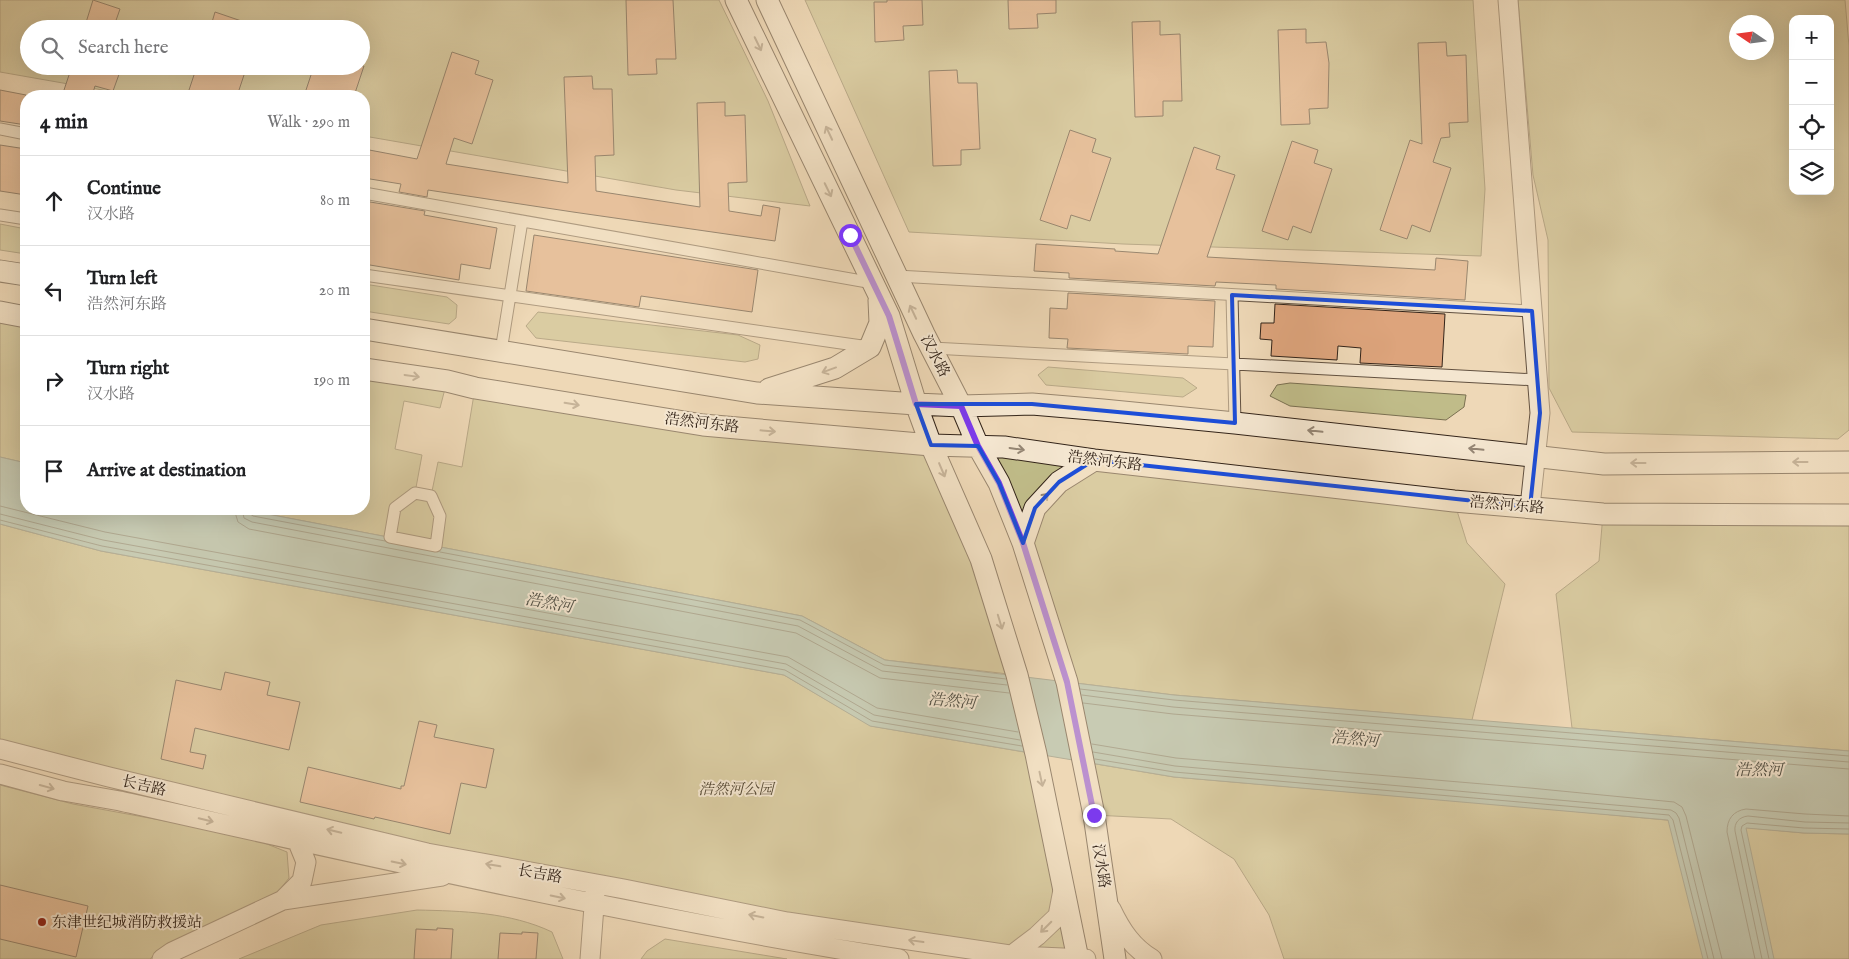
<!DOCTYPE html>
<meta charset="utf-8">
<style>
:root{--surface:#fff;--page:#f2f2f2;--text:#202124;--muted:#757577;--line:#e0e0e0}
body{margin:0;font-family:"IM FELL English","Noto Serif SC",serif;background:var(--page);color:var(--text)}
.controls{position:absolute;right:15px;top:15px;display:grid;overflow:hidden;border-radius:10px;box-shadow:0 5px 20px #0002}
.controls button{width:45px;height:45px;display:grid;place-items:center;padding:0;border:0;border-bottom:1px solid var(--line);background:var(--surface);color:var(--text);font:25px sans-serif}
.compass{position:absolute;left:1729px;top:15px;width:45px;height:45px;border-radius:50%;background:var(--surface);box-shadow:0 5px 20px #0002;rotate:283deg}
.stop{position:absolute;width:15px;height:15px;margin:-11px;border:4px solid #7c3aed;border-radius:50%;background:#fff}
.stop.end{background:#7c3aed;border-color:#fff;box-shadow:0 1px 5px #0008}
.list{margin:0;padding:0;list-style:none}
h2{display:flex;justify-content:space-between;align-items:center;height:65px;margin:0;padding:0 20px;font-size:21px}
h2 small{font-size:16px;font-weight:400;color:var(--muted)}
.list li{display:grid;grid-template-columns:32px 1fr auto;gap:15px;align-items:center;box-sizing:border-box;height:90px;padding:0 20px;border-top:1px solid var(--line)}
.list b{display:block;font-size:19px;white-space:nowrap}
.list p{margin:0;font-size:16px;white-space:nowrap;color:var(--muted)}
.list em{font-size:16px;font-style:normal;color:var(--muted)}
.icon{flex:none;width:28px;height:28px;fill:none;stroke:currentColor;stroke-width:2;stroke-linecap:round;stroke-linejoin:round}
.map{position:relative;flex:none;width:1849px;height:959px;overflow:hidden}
.search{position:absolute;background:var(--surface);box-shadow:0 5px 20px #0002;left:20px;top:20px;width:350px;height:55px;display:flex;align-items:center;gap:12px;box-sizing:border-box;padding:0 18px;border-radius:28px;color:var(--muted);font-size:19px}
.panel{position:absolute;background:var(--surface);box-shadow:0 5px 20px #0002;left:20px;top:90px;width:350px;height:425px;border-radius:20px}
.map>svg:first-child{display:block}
.green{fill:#c0bc89;stroke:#7a7051;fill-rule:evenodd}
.water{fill:#99baaf;stroke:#707e73}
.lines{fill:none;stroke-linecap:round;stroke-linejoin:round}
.shore{stroke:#666f64;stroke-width:1}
.building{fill:#dda47c;stroke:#332419}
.pedestrian-casing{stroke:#625140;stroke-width:13}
.tertiary-casing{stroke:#625140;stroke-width:21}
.secondary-casing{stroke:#332419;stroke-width:23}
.pedestrian{stroke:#f4e6d0;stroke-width:11}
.tertiary{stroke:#f4e6d0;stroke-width:19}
.secondary{stroke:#f4e6d0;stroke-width:21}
.oneway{stroke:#948574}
.route{stroke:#7c3aed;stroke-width:6}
.marked{fill:none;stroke:#1d4ed8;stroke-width:4;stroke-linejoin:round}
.poi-dot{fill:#8f2418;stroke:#f4e6d0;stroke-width:2}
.labels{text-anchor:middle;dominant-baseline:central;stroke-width:4;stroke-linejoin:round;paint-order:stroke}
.street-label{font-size:15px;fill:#332419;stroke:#f4e6d0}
.park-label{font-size:15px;font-style:italic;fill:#564a35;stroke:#f4e6d0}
.poi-label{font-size:15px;fill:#332419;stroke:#f4e6d0;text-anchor:start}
.water-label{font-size:16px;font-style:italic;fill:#525146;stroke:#f4e6d0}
</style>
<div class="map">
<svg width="1849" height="959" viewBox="0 0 1849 959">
<rect width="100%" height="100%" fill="#eed8b7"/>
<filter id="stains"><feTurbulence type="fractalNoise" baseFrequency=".004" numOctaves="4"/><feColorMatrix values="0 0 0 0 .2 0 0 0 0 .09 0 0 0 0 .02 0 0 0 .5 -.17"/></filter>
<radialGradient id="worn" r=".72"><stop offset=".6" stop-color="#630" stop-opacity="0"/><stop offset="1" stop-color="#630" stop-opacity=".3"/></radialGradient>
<path class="green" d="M 0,0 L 719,0 L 768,101 L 810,206 L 676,190 L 364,136 L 364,96 L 137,96 L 0,72 ZM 29,29 L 361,29 L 361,66 L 29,66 Z
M 805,0 L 1473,0 L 1485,189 L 1481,256 L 1123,244 L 909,232 Z
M 1518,0 L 1845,0 L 1849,46 L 1849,430 L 1838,439 L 1572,432 L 1549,388 L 1548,240 L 1533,175 ZM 1793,19 L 1830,19 L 1830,191 L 1793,191 ZM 1736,22 L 1766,22 L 1766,52 L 1736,52 Z
M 0,224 L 26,229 L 26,254 L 0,250 Z
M 364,284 L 447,297 L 457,305 L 456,318 L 449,324 L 364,311 Z
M 0,312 L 26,317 L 26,463 L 0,457 Z
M 538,312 L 738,335 L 760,345 L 758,359 L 745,362 L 536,338 L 526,326 Z
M 1048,367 L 1183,378 L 1197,388 L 1183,397 L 1046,385 L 1038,375 Z
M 364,369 L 447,381 L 440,408 L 404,401 L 395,449 L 422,455 L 415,493 L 431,496 L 438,462 L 462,467 L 475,388 L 931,445 L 1017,675 L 885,660 L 802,616 L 241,509 L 364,509 Z
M 1290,383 L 1466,395 L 1464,407 L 1446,420 L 1290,406 L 1270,396 L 1277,385 Z
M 978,446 L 1454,501 L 1467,543 L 1505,584 L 1472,720 L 1174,695 L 1067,682 Z
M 1603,514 L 1849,514 L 1849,751 L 1572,728 L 1556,594 L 1599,561 Z
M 0,524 L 101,551 L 784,675 L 871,726 L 1036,754 L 1078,958 L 624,889 L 0,749 Z
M 1084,762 L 1174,777 L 1528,807 L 1804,833 L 1849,834 L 1849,959 L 1284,959 L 1269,915 L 1234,859 L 1171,819 L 1094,815 Z
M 0,785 L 73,804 L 247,836 L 287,852 L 289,878 L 273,898 L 171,943 L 150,959 L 0,959 Z
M 417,910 C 462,911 510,912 552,932 L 563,959 L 239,959 L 321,925 Z
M 665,939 L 787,959 L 641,959 L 647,951 Z"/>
<path class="water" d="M 0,457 L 26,463 L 26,509 L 241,509 L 802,616 L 885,660 L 1174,695 L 1849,751 L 1849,834 L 1804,833 L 1746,828 L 1774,959 L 1703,959 L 1668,820 L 1174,777 L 870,726 L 784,675 L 101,551 L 0,524 Z"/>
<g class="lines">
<path class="shore" d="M 0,506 L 105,532 L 788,657 L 877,708 L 1018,732
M 234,509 L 238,522 L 249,529 L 796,633 L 880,678 L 1009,693
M 242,509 L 244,518 L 252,522 L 798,626 L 882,671 L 1007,685
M 248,509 L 249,513 L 253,516 L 385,541
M 0,514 L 103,540 L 786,664 L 874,715 L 1020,740
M 0,520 L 102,546 L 785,670 L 872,721 L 1022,746
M 440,552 L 800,620 L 884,665 L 1006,679
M 1080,689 L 1174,700 L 1849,756
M 1082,695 L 1173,707 L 1849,762
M 1083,703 L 1173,714 L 1849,769
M 1092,744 L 1176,758 L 1530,788 L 1674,802 L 1682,807 L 1686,816 L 1722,959
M 1093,752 L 1175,766 L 1671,810 L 1676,813 L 1679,818 L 1714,959
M 1095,759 L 1174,772 L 1669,815 L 1673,820 L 1708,959
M 1755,959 L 1727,832 C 1727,819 1733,811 1746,809 L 1805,814 L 1849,816
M 1762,959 L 1735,831 C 1734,823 1739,817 1748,816 L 1805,822 L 1849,823
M 1769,959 L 1741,830 L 1742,826 L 1747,823 L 1804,828 L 1849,829"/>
</g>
<path class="building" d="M 93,0 L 120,9 L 113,29 L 84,29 Z
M 626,0 L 673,0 L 676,59 L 656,59 L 657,74 L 628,75 Z
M 887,0 L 922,0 L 923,25 L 903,26 L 904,40 L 875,42 L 874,2 L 887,2 Z
M 1008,0 L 1056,0 L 1056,13 L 1037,14 L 1038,28 L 1009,29 Z
M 215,12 L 259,27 L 259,29 L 210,29 Z
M 1160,21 L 1160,35 L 1180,34 L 1182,101 L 1163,101 L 1163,116 L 1135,117 L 1132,22 Z
M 1306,29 L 1306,43 L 1326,42 L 1329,63 L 1328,108 L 1309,109 L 1310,124 L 1281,125 L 1278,30 Z
M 1446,42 L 1447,56 L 1466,55 L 1468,122 L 1449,123 L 1450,137 L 1441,138 L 1433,162 L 1451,168 L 1430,232 L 1412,225 L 1407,239 L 1380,230 L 1410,140 L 1422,144 L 1418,43 Z
M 452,52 L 479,61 L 475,74 L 493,80 L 472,144 L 454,138 L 446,164 L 568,183 L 564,77 L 592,76 L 593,89 L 612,89 L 614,155 L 595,156 L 596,191 L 700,207 L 697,103 L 725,102 L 725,116 L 745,115 L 747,182 L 728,183 L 729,211 L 761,216 L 763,205 L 780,208 L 775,241 L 573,212 L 428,190 L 427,197 L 399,192 L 401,184 L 364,178 L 364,149 L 417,159 Z
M 72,66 L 122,66 L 113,91 L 95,86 L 92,96 L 62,96 Z
M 197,66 L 247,66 L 237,96 L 187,96 Z
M 314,66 L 364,66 L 354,96 L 304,96 Z
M 957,70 L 958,83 L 977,83 L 980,149 L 961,150 L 961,165 L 933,166 L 929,71 Z
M 0,90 L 26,95 L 26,125 L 0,121 Z
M 1070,130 L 1096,139 L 1092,152 L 1111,158 L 1090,221 L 1071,215 L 1067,229 L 1040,220 Z
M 1292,141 L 1318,150 L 1314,163 L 1332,169 L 1311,233 L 1293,226 L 1288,240 L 1262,231 Z
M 0,145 L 26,149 L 26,195 L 0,191 Z
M 1194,147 L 1220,156 L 1216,169 L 1235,175 L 1207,257 L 1435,270 L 1436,258 L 1468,261 L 1465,300 L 1276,289 L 1276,285 L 1216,282 L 1215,286 L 1069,278 L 1069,273 L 1034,271 L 1036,244 L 1115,249 L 1115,251 L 1158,254 Z
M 364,201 L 425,211 L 424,215 L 497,228 L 490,269 L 461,264 L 459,280 L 364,264 Z
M 534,235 L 758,270 L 752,312 L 641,296 L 639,307 L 526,291 Z
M 1068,293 L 1215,301 L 1213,347 L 1188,346 L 1188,354 L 1067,348 L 1068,339 L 1049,338 L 1050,308 L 1067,309 Z
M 1275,304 L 1445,314 L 1442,367 L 1360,363 L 1361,348 L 1338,346 L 1337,360 L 1271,356 L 1272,340 L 1260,339 L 1261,323 L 1274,323 Z
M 225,672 L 270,682 L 267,695 L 300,702 L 289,750 L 195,728 L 190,752 L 206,755 L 203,769 L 161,759 L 176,680 L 221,690 Z
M 419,721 L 437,725 L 434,737 L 494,749 L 486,788 L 461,783 L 450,834 L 375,817 L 374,819 L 300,802 L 308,767 L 401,789 L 401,786 L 404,786 Z
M 0,885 L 88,906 L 76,957 L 0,939 Z
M 437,928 L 453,929 L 451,959 L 414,959 L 416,929 L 437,930 Z
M 522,932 L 538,933 L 536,959 L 498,959 L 500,933 L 522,934 Z"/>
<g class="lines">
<g class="pedestrian-casing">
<path id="pedestrian" d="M 0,129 L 26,134
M 364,193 L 873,283
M 0,215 L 26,219
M 364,275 L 869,347
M 897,276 L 1532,311
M 1232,295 L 1235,423
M 932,348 L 1537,380
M 501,351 L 522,221
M 415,493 L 431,496 L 440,516 L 436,546 L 390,537 L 395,508 Z"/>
</g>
<g class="tertiary-casing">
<path id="tertiary" d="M 1508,0 L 1540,413 L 1530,507
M 0,749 L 109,777 L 427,853 L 624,889 L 787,922 L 1017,956 L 1086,959
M 0,774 L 63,791 L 120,801 C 379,859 637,917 899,959
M 283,900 L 302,881 L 306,862 L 297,840
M 1111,909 C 1121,930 1132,947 1152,959
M 1012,955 L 1037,936 L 1058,916 L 1063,890
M 162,959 L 172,952 L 283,900 L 442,876
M 590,959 L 595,893"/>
</g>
<g class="secondary-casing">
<path id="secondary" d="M 736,0 L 889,316 L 916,404 L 931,445 L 981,559 L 1017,675 L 1036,754 L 1078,959
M 767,0 L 924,334 L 961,406 L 978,446 L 999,483 L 1023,543 L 1067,682 L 1094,815 L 1115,959
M 0,271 L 26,275
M 0,312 L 26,317
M 364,329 L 757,393 L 916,404 L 961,406 L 1032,404 L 1103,410 L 1235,423 L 1604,464 L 1849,462
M 364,369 L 447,381 L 475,388 L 703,425 L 931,445 L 1004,447 L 1094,460 L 1454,501 L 1603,514 L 1849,515
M 769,389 L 835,368 L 870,347 L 880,323 L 879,300
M 1023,543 L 1035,508 L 1059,482 L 1094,460"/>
</g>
<use href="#pedestrian" class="pedestrian"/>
<use href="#tertiary" class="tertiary"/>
<use href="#secondary" class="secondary"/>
</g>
<defs><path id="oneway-shaft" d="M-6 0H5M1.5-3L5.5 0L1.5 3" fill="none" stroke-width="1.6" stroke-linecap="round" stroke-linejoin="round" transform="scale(1.25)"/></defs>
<g class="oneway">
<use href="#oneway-shaft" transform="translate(758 44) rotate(64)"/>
<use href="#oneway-shaft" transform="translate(829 133) rotate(-115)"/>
<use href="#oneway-shaft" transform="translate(828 190) rotate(64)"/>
<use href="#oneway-shaft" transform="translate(913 312) rotate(-115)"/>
<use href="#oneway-shaft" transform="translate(829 370) rotate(160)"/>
<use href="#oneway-shaft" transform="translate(412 376) rotate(8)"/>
<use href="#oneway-shaft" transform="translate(572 404) rotate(9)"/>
<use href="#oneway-shaft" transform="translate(768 431) rotate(5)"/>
<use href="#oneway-shaft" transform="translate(1315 431) rotate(-174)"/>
<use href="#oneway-shaft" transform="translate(1017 449) rotate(8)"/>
<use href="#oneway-shaft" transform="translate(1476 449) rotate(-174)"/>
<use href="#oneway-shaft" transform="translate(1800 462) rotate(180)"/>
<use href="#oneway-shaft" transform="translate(1638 463) rotate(180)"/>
<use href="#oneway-shaft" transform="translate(942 470) rotate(67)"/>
<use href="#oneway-shaft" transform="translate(1043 499) rotate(-48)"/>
<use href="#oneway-shaft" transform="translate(1000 622) rotate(73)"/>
<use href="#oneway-shaft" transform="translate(1041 779) rotate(78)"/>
<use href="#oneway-shaft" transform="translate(47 787) rotate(15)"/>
<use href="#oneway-shaft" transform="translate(206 820) rotate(13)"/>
<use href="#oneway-shaft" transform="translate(334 831) rotate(-167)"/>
<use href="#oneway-shaft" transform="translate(399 863) rotate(12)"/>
<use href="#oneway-shaft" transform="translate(493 865) rotate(-170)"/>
<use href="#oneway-shaft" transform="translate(558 897) rotate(12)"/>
<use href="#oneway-shaft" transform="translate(756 916) rotate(-169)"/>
<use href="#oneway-shaft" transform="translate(1046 927) rotate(135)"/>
<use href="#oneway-shaft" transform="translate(916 941) rotate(-172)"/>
</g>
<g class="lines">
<path class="route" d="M 850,235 L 889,316 L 916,404 L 961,406 L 978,446 L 999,483 L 1023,543 L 1067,682 L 1094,815"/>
</g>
<path d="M0 0H1849V959H0ZM 1232,295 L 1532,311 L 1540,413 L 1530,507 L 1094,460 L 1059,482 L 1035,508 L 1023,543 L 999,483 L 978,446 L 931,445 L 916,404 L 1032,404 L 1235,423 Z" fill="#eed8b7" fill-opacity=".55" fill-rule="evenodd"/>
<path class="marked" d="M 1232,295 L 1532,311 L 1540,413 L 1530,507 L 1094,460 L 1059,482 L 1035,508 L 1023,543 L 999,483 L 978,446 L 931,445 L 916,404 L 1032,404 L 1235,423 Z"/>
<circle class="poi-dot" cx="42" cy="922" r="5"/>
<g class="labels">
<g class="street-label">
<text transform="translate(935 356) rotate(63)">汉水路</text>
<text transform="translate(702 423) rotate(7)">浩然河东路</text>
<text transform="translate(1105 461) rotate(7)">浩然河东路</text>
<text transform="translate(1507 505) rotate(5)">浩然河东路</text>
<text transform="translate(144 786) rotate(13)">长吉路</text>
<text transform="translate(1101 866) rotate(81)">汉水路</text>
<text transform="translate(540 874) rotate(10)">长吉路</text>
</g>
<g class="park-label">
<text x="736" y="789">浩然河公园</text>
</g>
<g class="poi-label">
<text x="52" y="922">东津世纪城消防救援站</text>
</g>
<g class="water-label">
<text transform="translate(549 604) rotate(10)">浩然河</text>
<text transform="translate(952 702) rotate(5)">浩然河</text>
<text transform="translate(1355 740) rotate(5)">浩然河</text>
<text x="1759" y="771">浩然河</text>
</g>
</g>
<rect width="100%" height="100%" filter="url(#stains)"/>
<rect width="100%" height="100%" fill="url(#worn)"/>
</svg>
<div class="controls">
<button>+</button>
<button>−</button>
<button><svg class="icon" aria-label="locate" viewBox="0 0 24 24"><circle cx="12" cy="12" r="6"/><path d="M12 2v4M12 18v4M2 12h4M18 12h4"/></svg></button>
<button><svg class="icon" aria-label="layers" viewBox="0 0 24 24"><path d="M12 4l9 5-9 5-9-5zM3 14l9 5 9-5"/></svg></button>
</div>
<svg class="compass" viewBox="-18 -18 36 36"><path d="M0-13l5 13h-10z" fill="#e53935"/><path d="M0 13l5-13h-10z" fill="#757577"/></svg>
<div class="stop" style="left:850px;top:235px"></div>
<div class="stop end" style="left:1094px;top:815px"></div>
<div class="search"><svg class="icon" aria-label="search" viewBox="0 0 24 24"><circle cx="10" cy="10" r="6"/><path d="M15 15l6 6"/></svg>Search here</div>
<section class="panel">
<h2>4 min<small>Walk · 290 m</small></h2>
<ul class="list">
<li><svg class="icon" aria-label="ahead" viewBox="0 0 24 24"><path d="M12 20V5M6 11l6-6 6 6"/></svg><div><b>Continue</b><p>汉水路</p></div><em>80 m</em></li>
<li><svg class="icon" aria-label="left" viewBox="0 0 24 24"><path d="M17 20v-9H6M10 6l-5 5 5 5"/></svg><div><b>Turn left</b><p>浩然河东路</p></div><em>20 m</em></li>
<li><svg class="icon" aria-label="right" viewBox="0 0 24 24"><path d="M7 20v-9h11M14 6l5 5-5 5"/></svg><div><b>Turn right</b><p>汉水路</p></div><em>190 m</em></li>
<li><svg class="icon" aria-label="arrive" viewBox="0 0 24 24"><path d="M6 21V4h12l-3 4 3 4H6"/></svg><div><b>Arrive at destination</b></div></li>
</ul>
</section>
</div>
